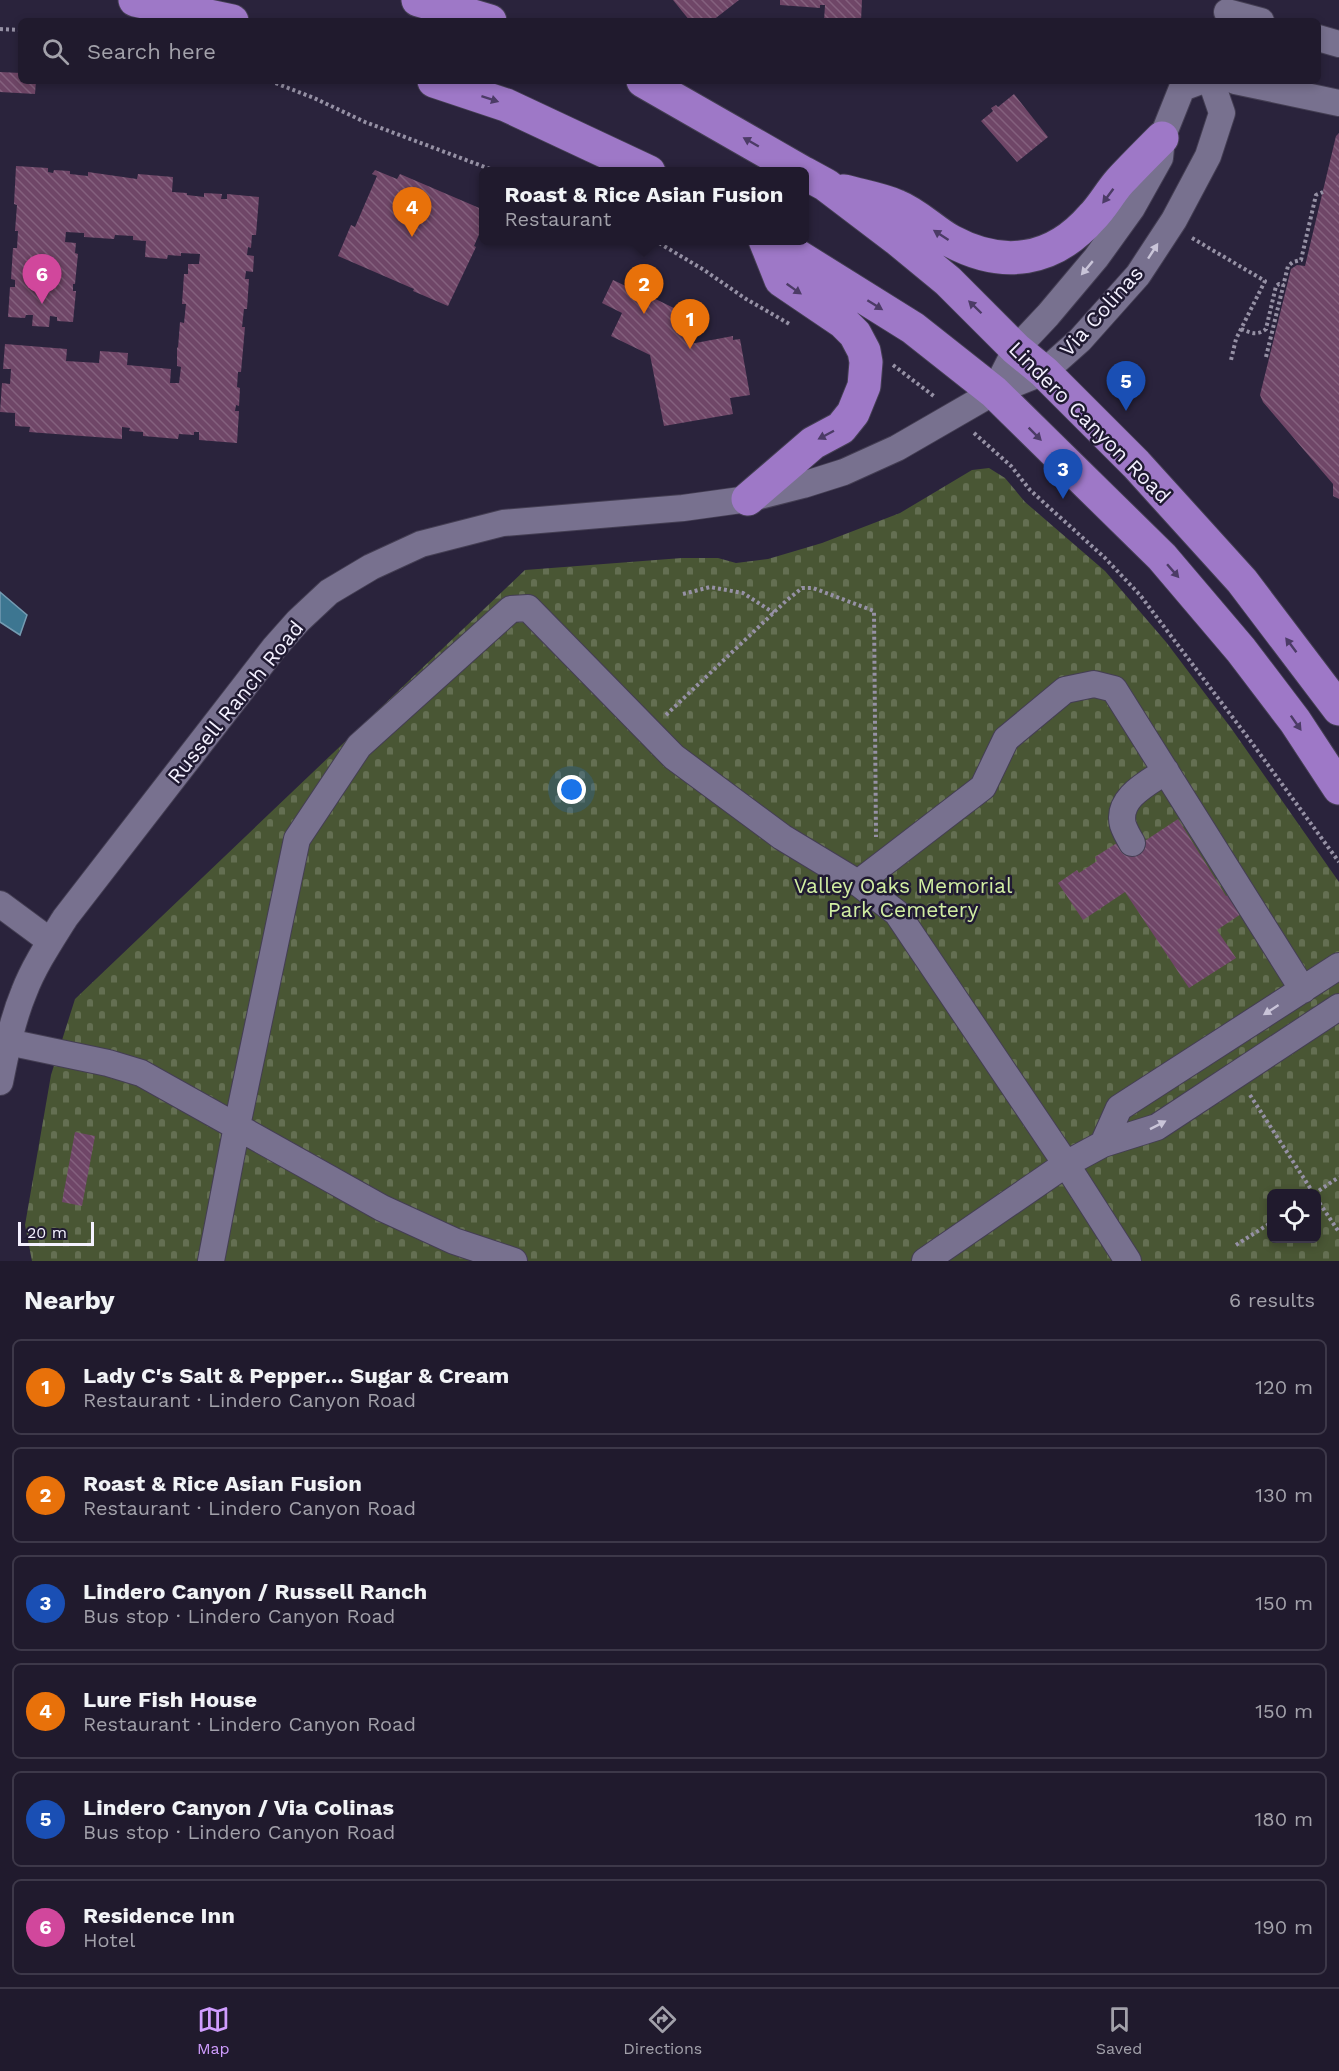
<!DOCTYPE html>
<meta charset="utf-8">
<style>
:root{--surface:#201a2d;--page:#2d2739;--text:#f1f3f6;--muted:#a2a1aa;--line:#3d3849;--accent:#d09dff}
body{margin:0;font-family:"Work Sans",sans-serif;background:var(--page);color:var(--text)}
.controls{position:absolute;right:18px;bottom:18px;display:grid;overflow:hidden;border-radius:9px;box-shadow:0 3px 9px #0003}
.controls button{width:54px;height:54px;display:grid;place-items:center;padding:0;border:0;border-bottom:2px solid var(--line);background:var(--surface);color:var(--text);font:30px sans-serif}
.scale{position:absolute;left:18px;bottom:15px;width:76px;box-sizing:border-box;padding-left:6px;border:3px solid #f4f1ff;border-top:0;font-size:16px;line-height:21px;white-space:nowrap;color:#f4f1ff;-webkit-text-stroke:4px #201a32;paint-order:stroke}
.you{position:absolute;left:572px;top:790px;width:21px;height:21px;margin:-15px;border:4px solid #fff;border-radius:50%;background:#1a73e8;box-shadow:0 0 0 9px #1a73e833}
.badge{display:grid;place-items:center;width:39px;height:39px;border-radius:50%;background:var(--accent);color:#fff;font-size:20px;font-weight:700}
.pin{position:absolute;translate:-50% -50px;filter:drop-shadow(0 2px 3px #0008)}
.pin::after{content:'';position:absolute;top:32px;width:21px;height:18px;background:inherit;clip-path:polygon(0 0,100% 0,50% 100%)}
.popup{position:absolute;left:479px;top:167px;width:330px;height:78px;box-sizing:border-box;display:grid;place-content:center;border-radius:9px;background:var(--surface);filter:drop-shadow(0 2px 4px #0005);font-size:20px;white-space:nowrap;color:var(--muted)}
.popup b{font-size:22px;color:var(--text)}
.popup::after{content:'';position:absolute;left:50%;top:100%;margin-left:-12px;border:12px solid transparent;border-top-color:var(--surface)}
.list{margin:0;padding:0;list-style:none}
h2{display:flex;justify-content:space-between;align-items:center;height:78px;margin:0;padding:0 24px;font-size:26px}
h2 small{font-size:20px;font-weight:400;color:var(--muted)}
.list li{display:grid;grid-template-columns:39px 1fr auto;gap:18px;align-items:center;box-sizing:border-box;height:96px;margin:0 12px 12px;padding:0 12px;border:2px solid var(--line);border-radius:9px}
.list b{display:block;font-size:22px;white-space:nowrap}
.list p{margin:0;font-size:20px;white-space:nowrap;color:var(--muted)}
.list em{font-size:20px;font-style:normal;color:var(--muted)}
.icon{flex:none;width:33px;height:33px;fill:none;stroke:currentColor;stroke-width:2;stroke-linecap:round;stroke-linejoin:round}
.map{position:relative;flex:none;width:1339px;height:1261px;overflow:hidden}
.search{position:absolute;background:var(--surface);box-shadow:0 3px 9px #0003;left:18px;right:18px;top:18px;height:66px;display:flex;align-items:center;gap:15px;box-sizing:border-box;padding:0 21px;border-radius:9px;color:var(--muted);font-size:22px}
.sheet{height:726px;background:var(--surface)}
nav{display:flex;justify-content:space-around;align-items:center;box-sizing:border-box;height:84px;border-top:2px solid var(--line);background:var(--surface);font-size:16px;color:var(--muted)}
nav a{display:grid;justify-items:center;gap:3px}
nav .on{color:var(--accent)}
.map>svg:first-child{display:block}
.cemetery{fill:url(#cemetery-stones);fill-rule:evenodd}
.water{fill:#3d7691;stroke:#749bb2;stroke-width:1.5}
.building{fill:url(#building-back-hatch)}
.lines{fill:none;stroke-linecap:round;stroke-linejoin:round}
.minor-casing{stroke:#443e53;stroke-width:28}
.major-casing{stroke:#443e53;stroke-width:35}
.path{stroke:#9691a5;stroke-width:4;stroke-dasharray:3 3;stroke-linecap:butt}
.minor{stroke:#78718f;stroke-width:26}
.major{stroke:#9e78c7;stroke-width:33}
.oneway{fill:#4c3b66}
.oneway2{fill:#c9c4d8}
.labels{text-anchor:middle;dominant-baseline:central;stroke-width:5;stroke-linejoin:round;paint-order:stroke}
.street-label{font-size:21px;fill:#f4f1ff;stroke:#201a32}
.park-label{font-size:21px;fill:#d1eea2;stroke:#201a32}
</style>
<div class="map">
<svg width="1339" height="1261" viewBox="0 0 1339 1261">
<defs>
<pattern id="cemetery-stones" width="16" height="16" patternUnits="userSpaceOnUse" patternTransform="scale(1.5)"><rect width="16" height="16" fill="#495634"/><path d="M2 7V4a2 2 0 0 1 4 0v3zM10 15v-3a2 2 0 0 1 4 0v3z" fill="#646f52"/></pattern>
<pattern id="building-back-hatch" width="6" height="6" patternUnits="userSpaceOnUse" patternTransform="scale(1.5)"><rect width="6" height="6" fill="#6f4667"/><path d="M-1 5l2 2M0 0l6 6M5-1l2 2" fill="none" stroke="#84617e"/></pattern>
</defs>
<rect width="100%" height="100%" fill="#2a233c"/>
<path class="cemetery" d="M 989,468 L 1005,478 L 1025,502 L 1105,571 L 1166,642 L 1231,728 L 1339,882 L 1339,1261 L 32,1261 L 25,1225 L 51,1075 L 75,999 L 525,570 L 682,558 L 718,558 L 736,563 L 768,559 L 822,543 L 900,513 L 972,470 ZM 1272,1194 L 1316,1194 L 1316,1238 L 1272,1238 Z"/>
<path class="water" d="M 0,592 L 27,615 L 20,635 L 0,622 Z"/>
<path class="building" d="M 673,0 L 739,0 L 712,21 L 690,21 Z
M 780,0 L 862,0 L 861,21 L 824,21 L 825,5 L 820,5 L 820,8 L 780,5 Z
M 0,72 L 21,73 L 21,81 L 36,81 L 35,94 L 0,92 Z
M 1014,94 L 1048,137 L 1017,162 L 981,121 L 993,111 L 991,108 L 996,105 L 998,107 Z
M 1339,133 L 1339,499 L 1333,496 L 1333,484 L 1263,402 L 1260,395 L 1291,269 L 1297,265 L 1305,266 L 1336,136 Z
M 16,166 L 48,168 L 48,172 L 53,173 L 54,170 L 70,171 L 70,174 L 88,176 L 88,172 L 137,179 L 138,174 L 173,177 L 172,192 L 187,193 L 187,195 L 204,197 L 204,193 L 222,194 L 221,199 L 227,199 L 227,194 L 259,197 L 256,235 L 252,235 L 251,248 L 248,247 L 247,255 L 254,256 L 253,272 L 246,271 L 245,279 L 249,279 L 247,309 L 244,309 L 242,327 L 245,327 L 241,372 L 238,372 L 237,387 L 240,388 L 239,406 L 236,405 L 235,411 L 239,411 L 237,443 L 199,440 L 199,432 L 194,432 L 194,435 L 179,434 L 178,439 L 143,436 L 143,432 L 129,431 L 130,428 L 122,427 L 122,439 L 29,432 L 30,427 L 15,426 L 15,413 L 0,412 L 2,383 L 10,384 L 11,369 L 3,369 L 5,344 L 67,349 L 66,361 L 99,363 L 100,351 L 128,353 L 127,365 L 171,369 L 170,383 L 179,383 L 181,367 L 177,366 L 177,347 L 178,348 L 180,322 L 184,323 L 186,304 L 182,304 L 184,274 L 188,274 L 188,264 L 199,264 L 200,254 L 181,253 L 181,256 L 168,255 L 167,259 L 145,257 L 146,241 L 133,240 L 133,236 L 115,235 L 114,239 L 84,237 L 84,233 L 66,232 L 65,242 L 76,243 L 75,253 L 78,254 L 75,284 L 73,284 L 73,291 L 76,291 L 73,322 L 57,321 L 57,317 L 50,316 L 49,327 L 32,326 L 33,315 L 26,315 L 25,318 L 8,317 L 10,287 L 15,287 L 15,280 L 11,279 L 13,248 L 17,248 L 18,231 L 15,231 L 17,205 L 14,204 Z
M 375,170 L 397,179 L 400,174 L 484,210 L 484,223 L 474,246 L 476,247 L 448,306 L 413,291 L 414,289 L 338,256 L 351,225 L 355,227 L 377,176 L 372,174 Z
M 613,280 L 632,289 L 633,288 L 684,313 L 690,344 L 733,336 L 733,340 L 740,339 L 750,395 L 730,398 L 733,414 L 664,426 L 650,355 L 611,336 L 622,313 L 602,303 Z
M 1178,819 L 1226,896 L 1228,895 L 1241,914 L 1217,930 L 1236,958 L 1189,988 L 1125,892 L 1083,920 L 1058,883 L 1077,870 L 1079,873 L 1097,861 L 1095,857 L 1120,841 L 1128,852 Z
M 75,1132 L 95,1136 L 82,1206 L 62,1202 Z"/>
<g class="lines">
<g class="minor-casing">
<path id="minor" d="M 1227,12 L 1261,21
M 1318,38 L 1339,44
M 1235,81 L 1339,103
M 994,392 L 1016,349 L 1048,315 L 1096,258 L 1132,208 L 1160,158 L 1162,138 L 1182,88 L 1201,81
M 1132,843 C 1129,838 1125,831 1123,825 C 1116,798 1148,783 1166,771
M 858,883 L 983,787 L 1006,739 L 1065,690 L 1094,684 L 1114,689 L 1303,990
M 0,904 L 50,941
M 8,1042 L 108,1063 L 141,1073 L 382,1208 L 454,1241 L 514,1261
M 0,1082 C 6,1052 12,1021 24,992 C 34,966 50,942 65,918 L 274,648 L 298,621 L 329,592 L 371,567 L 421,544 L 503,523 L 683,508 L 748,499 L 803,485 L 844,472 L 897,448 L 994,392 L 1044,372 L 1080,340 L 1138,275 L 1174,220 L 1208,156 L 1222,113 L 1211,81
M 1103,1144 L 1119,1108 L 1339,966
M 211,1261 L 237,1126 L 297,839 L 359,746 L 511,609 L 528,608 L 674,757 L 782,837 L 858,883 L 897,913 L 1066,1164 L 1128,1261
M 925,1261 L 1066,1164 L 1103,1144 L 1157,1127 L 1339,1007"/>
</g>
<g class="major-casing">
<path id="major" d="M 135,0 L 232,21
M 418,0 L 490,21
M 434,81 L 506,105 L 649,172
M 643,81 L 802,172
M 804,173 L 826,185 L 897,239 L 948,281 L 1016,349 L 1044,372 L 1136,464 L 1242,581 L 1339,709
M 844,191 C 862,196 881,199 897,206 C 917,214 933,231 951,241 C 1003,269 1053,262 1092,217 C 1103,206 1110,192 1120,181 C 1134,166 1148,152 1162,138
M 772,240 L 913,328 L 994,392 L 1162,557 L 1241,650 L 1295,721 L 1339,788
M 748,499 L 813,443 L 841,428 L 853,413 L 864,386 L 866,362 L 864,351 L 855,334 L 843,322 L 781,280 L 765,240"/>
</g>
<path class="path" d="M 0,29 L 21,30
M 270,81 L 314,98 L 365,122 L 498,172
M 1192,238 L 1265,281 L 1236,339 L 1231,360
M 654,240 L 704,270 L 746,299 L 791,325
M 1241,329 C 1251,333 1257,336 1266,329 L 1276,286 L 1279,284 L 1284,285
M 1266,357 L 1288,266 L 1293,262 L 1301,260 L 1316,195 L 1323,192
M 893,365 L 935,397
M 974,433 L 1011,466 L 1030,490 L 1105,558 L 1140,595 L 1249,739 L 1339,862
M 683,594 L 710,587 L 743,593 L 774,613
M 666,715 L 787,600 L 802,588 L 813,588 L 874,611 L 876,837
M 1250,1095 L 1314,1194
M 1314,1194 L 1339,1177
M 1316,1198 L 1339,1232
M 1236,1245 L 1272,1222"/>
<use href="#minor" class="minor"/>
<use href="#major" class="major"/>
</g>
<defs><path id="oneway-solid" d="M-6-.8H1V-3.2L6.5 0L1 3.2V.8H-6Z" transform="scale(1.5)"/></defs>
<g class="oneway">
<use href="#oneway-solid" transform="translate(490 99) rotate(18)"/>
<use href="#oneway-solid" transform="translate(751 142) rotate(-150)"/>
<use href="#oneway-solid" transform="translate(1108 196) rotate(127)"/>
<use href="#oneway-solid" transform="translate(941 235) rotate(-147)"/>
<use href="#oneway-solid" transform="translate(794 289) rotate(35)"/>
<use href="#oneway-solid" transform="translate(875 305) rotate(32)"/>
<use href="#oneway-solid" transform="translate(975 307) rotate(-136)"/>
<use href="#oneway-solid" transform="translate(1035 434) rotate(45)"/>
<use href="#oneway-solid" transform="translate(826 435) rotate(152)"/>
<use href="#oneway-solid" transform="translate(1173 571) rotate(49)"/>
<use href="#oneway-solid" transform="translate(1291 645) rotate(-127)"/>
<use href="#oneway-solid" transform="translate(1296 723) rotate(55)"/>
</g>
<g class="oneway2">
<use href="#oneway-solid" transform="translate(1153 251) rotate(-57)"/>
<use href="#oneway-solid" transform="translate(1087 268) rotate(130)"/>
<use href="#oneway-solid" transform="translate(1271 1010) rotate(147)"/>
<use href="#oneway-solid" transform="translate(1158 1125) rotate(-27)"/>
</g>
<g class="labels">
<g class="street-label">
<text transform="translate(1101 311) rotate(-48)">Via Colinas</text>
<text transform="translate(1090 422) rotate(45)">Lindero Canyon Road</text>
<text transform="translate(235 702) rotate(-51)">Russell Ranch Road</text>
</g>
<g class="park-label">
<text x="903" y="885">Valley Oaks Memorial<tspan x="903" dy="24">Park Cemetery</tspan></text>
</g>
</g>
</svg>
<div class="controls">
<button><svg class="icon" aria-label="locate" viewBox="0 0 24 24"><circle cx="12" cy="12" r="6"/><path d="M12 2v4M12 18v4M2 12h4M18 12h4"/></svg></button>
</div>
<div class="scale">20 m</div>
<div class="you"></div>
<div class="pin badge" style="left:690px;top:349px;background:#e8710a">1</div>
<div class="pin badge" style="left:644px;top:314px;background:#e8710a">2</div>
<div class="popup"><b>Roast &amp; Rice Asian Fusion</b>Restaurant</div>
<div class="pin badge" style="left:1063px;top:499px;background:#1a4fb4">3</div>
<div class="pin badge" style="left:412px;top:237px;background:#e8710a">4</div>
<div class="pin badge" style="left:1126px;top:411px;background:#1a4fb4">5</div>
<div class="pin badge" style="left:42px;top:304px;background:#d1479c">6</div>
<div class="search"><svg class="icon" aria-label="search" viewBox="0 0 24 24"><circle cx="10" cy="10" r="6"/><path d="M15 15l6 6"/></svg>Search here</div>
</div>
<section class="sheet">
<h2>Nearby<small>6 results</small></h2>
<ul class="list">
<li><span class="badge" style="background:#e8710a">1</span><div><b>Lady C's Salt &amp; Pepper... Sugar &amp; Cream</b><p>Restaurant · Lindero Canyon Road</p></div><em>120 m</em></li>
<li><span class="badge" style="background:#e8710a">2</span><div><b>Roast &amp; Rice Asian Fusion</b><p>Restaurant · Lindero Canyon Road</p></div><em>130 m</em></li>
<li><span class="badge" style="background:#1a4fb4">3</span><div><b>Lindero Canyon / Russell Ranch</b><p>Bus stop · Lindero Canyon Road</p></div><em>150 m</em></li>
<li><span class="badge" style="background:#e8710a">4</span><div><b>Lure Fish House</b><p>Restaurant · Lindero Canyon Road</p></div><em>150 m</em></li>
<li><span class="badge" style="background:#1a4fb4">5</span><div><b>Lindero Canyon / Via Colinas</b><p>Bus stop · Lindero Canyon Road</p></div><em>180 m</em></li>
<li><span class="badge" style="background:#d1479c">6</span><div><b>Residence Inn</b><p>Hotel</p></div><em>190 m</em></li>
</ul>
</section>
<nav>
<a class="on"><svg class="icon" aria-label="map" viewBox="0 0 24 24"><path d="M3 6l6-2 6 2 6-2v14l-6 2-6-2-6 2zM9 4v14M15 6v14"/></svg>Map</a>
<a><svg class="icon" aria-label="directions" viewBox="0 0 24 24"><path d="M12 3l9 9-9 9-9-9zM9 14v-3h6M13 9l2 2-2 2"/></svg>Directions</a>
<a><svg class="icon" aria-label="saved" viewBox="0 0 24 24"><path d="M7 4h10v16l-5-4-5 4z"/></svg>Saved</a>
</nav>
